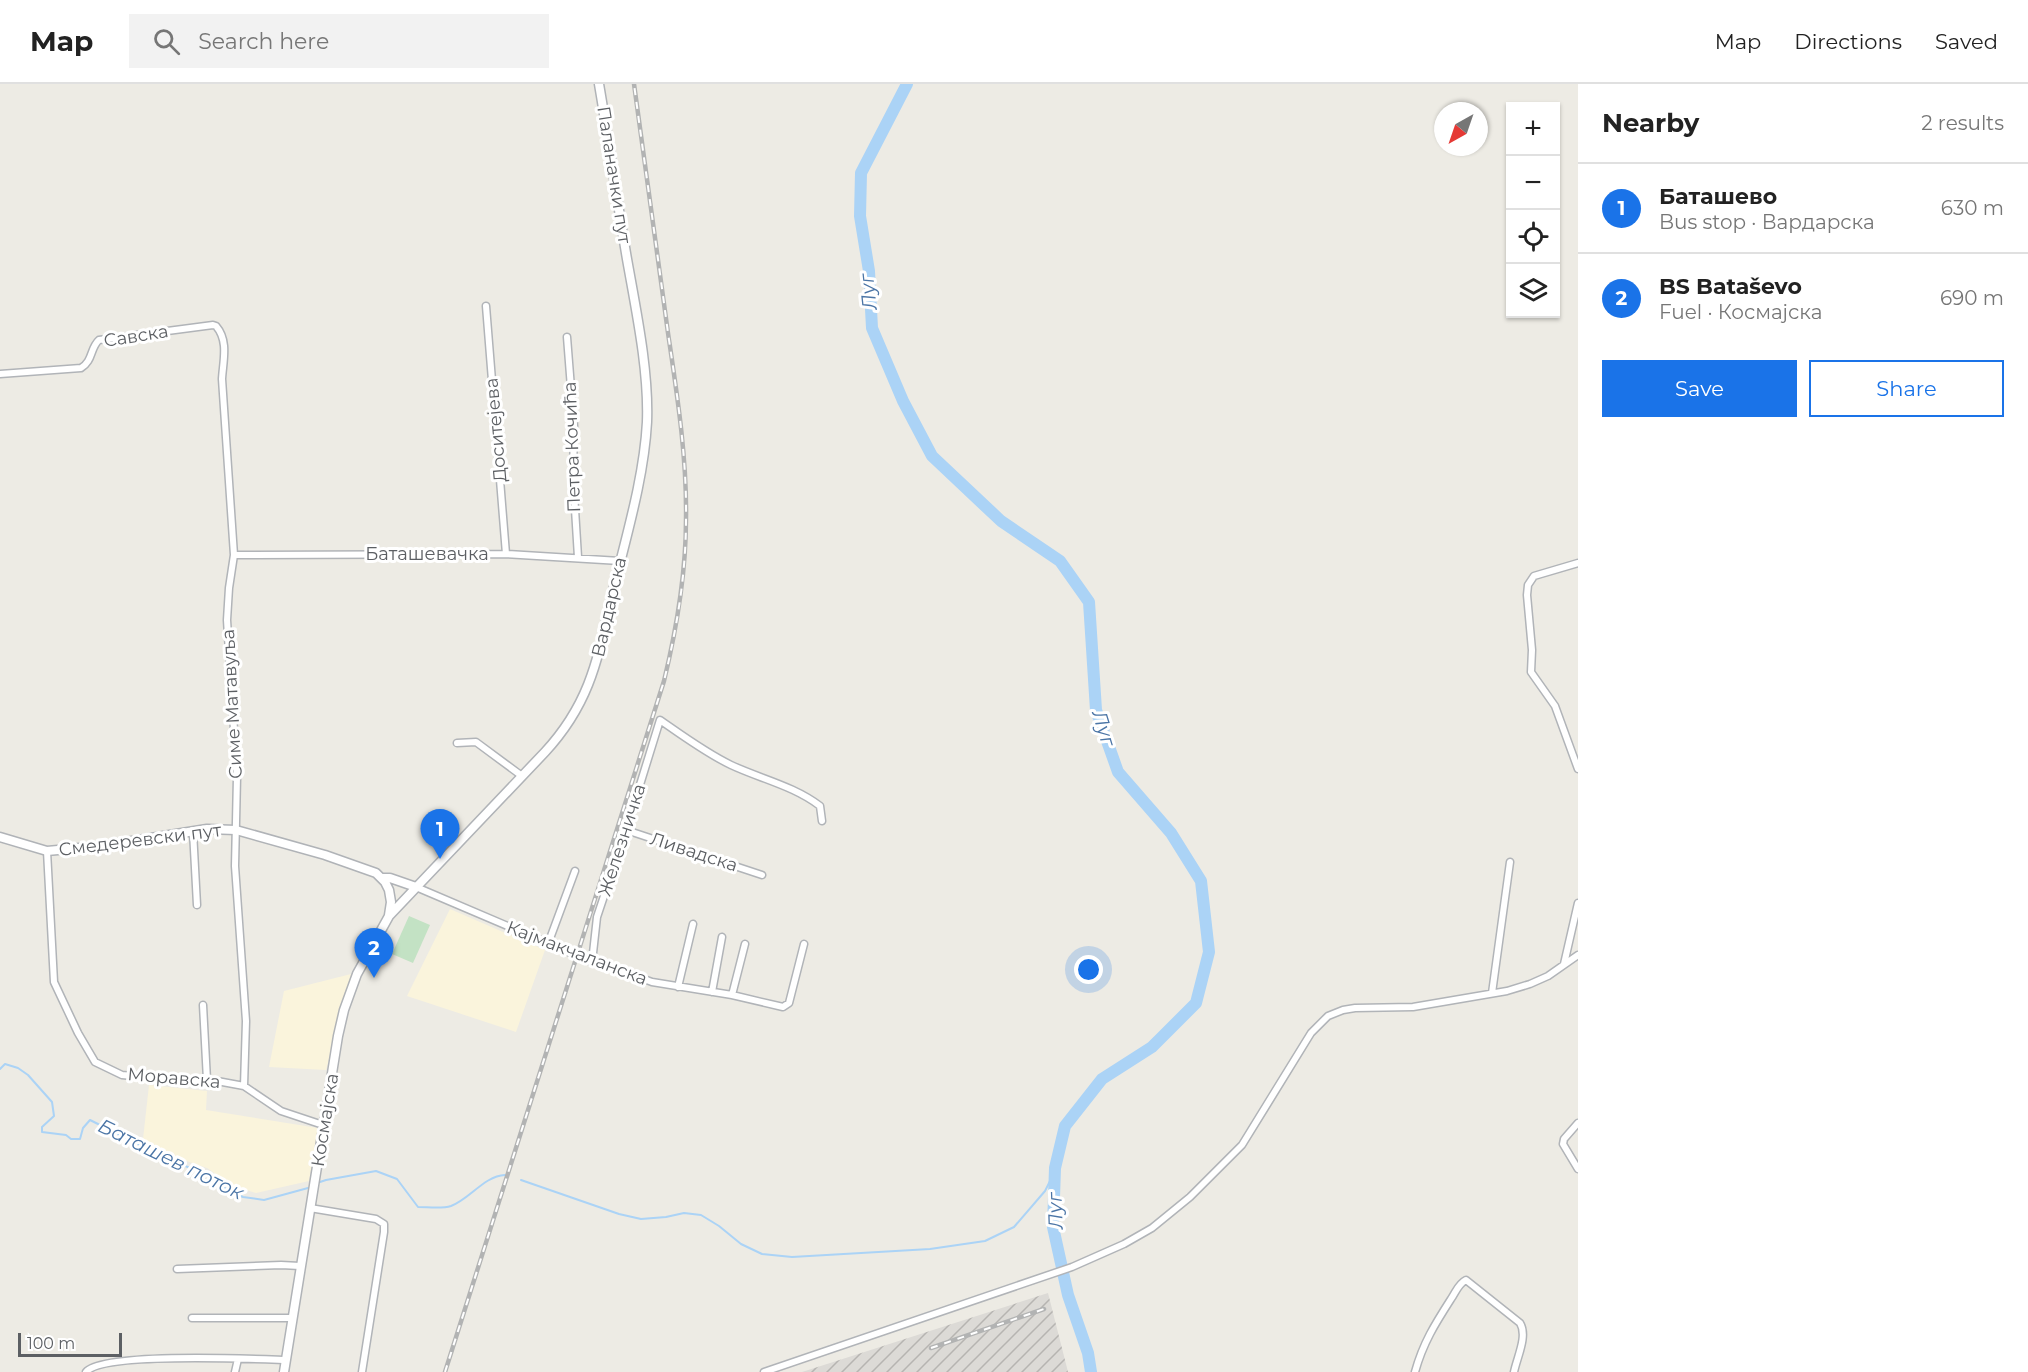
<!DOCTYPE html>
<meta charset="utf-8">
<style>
:root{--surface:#fff;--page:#f2f2f2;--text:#222;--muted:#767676;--line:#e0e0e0;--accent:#1a73e8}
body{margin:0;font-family:Montserrat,sans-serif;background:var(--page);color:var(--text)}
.controls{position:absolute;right:18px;top:18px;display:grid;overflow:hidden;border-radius:0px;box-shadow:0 2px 4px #0004}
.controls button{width:54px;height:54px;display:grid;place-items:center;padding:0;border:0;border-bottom:2px solid var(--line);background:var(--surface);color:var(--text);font:30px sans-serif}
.compass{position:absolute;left:1434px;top:18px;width:54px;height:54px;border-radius:50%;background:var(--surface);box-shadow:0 2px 4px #0004;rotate:220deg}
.scale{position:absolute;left:18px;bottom:15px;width:104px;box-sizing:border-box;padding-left:6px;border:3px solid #5c5f63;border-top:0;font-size:16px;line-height:21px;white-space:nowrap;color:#5c5f63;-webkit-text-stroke:4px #fff;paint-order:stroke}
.you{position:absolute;left:1089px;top:886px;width:21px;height:21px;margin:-15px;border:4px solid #fff;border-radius:50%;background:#1a73e8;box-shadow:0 0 0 9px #1a73e833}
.badge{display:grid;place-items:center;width:39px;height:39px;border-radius:50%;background:var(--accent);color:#fff;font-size:20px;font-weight:700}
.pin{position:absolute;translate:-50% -50px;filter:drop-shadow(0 2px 3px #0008)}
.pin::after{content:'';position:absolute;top:32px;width:21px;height:18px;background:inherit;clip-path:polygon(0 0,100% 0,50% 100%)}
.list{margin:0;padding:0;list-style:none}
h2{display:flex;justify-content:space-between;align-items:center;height:78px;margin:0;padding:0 24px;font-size:26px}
h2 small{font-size:20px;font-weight:400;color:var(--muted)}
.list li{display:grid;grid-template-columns:39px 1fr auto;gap:18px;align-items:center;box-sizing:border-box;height:90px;padding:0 24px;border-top:2px solid var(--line)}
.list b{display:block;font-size:22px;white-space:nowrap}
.list p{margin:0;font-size:20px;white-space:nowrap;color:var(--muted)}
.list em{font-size:20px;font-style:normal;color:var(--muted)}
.actions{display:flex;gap:12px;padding:18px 24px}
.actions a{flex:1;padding:14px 0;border:2px solid var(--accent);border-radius:0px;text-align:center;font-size:21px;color:var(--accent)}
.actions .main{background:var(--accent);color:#fff}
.icon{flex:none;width:33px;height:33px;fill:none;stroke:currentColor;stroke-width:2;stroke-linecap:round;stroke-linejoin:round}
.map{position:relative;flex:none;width:1578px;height:1288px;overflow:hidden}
header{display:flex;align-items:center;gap:36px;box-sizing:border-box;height:84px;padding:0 30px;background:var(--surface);border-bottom:2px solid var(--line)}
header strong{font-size:28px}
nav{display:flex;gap:33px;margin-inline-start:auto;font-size:21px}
.search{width:420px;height:54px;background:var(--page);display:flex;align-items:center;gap:15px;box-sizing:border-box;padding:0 21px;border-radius:0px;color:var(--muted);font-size:22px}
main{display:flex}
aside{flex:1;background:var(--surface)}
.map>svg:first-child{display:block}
.commercial{fill:#faf4dc}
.industrial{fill:url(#industrial-furrows)}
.pitch{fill:#c3e2c4}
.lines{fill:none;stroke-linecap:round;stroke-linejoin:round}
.stream{stroke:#abd3f6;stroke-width:2}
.river{stroke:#abd3f6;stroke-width:12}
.street-casing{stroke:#b1b4b8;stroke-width:9}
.secondary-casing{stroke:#b0b3b7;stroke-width:11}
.street{stroke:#fff;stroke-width:6}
.secondary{stroke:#fff;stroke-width:8}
.rail-casing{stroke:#b2b3b3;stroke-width:4.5}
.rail{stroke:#fff;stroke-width:2;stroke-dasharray:7;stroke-linecap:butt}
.labels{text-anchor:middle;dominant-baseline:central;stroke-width:6;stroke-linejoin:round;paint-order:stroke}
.street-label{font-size:18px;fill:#5c5f63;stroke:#fff}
.water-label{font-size:20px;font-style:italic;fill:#4b75a6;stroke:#fff}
</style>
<header>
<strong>Map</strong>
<div class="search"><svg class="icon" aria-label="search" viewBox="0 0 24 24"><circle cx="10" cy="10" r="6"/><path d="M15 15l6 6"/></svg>Search here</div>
<nav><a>Map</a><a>Directions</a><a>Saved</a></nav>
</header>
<main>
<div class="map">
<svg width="1578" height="1288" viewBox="0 0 1578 1288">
<defs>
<pattern id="industrial-furrows" width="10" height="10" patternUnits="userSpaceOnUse" patternTransform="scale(1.5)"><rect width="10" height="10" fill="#dcdad6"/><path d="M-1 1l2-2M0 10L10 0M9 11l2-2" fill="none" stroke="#b6b4b1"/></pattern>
</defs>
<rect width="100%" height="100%" fill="#edebe4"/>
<path class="commercial" d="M 450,825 L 545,866 L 516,948 L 407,912 Z
M 351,890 L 326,986 L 269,983 L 284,907 Z
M 149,1001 L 207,1007 L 206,1026 L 318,1044 L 309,1097 L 256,1109 L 233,1102 L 207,1084 L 169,1071 L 143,1055 Z"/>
<path class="industrial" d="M 1048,1209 L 1068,1288 L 802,1288 Z"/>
<path class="pitch" d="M 409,832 L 430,841 L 413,879 L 392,870 Z"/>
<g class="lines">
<path class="stream" d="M 0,985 L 5,980 L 18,984 L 28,991 L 52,1018 L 54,1032 L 42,1043 L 42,1048 L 66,1051 L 71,1055 L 80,1055 L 83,1044 L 90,1036 L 160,1071 L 213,1094 L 226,1105 L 243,1113 L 264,1116 L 308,1104
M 521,1096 L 619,1130 L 641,1135 L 666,1133 L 684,1129 L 701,1131 L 719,1142 L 741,1160 L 762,1170 L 792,1173 L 930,1165 L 985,1157 L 1014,1143 L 1045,1107 L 1055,1087
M 320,1098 L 326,1096 L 376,1087 L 397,1095 L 418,1123 C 428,1123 442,1125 451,1122 C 470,1115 484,1092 505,1091"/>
<path class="river" d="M 907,0 L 861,89 L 860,132 L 869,187 L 872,244 L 903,317 L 932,372 L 1001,437 L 1060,477 L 1089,518 L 1096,626 L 1118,688 L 1171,749 L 1201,797 L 1209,868 L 1196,919 L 1152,963 L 1102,995 L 1065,1042 L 1055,1084 L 1053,1143 L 1068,1211 L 1088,1269 L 1091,1288"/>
<g class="street-casing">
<path id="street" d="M 486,222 L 506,470
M 567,253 L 574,342 L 573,393 L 578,473
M 0,290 L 81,284 C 93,277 90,264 99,256 L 213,241 L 216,242 C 229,257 223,277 222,295 L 234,471 L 229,504 L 227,536 L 237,693 L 235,782 L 246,937 L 244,1002
M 234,471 L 506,470 L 620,477
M 1578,479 L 1534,492 L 1528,501 L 1527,511 L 1532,566 L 1531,588 L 1555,622 L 1578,685
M 457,659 L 476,658 L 522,692
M 626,746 L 762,791
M 193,747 L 197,821
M 47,767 L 54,898 L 78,949 L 95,978 L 122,991 L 174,996 L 217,997 L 244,1002 L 281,1027 L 323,1041
M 416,803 L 592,878 L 611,883 L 652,898 L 732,911 L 783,923 L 789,919 L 804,860
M 548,860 L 575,787
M 592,878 L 597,833 L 626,746 L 660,636 C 683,652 706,669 731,681 C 761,695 794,702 820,722 L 822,737
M 1564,880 L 1578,819
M 678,903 L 693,840
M 712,908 L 722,853
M 1492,909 L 1510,778
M 732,911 L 745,860
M 203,921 L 207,996
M 1578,1039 L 1564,1055 L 1563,1060 L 1578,1085
M 310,1124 L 376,1135 L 384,1140 L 384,1148 L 362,1288
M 177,1185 L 281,1181 L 300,1182
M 192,1234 L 292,1234
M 86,1288 C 102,1268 255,1275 286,1276
M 235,1288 L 238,1275
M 764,1288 L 1072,1183 L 1124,1160 L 1152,1144 L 1190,1113 L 1242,1061 L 1311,949 L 1328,932 L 1343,926 L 1355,924 L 1413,923 L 1507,907 L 1530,900 L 1548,892 L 1578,871
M 1415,1288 C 1423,1259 1435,1240 1451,1215 C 1456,1208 1458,1200 1466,1196 L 1520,1239 C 1528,1252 1517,1273 1514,1288"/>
</g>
<g class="secondary-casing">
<path id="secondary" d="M 0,753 L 47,767 L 101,762 L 207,745 L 236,746 L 325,771 L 376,789 L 385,798 L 389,806 L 391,818 L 389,831
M 382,794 L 390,794 L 416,803
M 284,1288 L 338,952 L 344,926 L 357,890 L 389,832 L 545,668 C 592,617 598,572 613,507 C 626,453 644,394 647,338 C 649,287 636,226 627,175 C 617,117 609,58 599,0"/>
</g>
<use href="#street" class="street"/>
<use href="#secondary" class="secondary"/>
<g class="rail-casing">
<path id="rail" d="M 931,1264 L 1044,1225
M 445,1288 L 664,597 C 677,543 686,491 686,435 C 687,373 677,310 668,249 C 657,166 645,83 634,0"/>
</g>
<use href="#rail" class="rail"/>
</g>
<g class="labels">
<g class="street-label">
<text transform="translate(614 91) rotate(81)">Паланачки пут</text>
<text transform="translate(136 252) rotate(-9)">Савска</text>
<text transform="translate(496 346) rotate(-95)">Доситејева</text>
<text transform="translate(572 363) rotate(-92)">Петра Кочића</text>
<text x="427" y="470">Баташевачка</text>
<text transform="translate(609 523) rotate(-77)">Вардарска</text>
<text transform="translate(232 620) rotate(-93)">Симе Матавуља</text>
<text transform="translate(140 756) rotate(-7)">Смедеревски пут</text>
<text transform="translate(622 756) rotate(-72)">Железничка</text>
<text transform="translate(694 768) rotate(18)">Ливадска</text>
<text transform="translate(577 869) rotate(21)">Кајмакчаланска</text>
<text transform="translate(174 994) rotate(5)">Моравска</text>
<text transform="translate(325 1036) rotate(-81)">Космајска</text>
</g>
<g class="water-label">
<text transform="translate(868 208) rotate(-96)">Луг</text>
<text transform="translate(1104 644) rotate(73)">Луг</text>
<text transform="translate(171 1075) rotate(26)">Баташев поток</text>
<text transform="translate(1055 1127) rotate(-92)">Луг</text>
</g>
</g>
</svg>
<div class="controls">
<button>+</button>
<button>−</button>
<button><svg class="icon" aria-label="locate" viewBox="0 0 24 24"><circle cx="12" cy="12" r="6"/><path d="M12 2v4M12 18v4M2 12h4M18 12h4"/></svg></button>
<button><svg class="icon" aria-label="layers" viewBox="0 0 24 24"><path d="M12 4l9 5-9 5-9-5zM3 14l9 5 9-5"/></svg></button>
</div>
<svg class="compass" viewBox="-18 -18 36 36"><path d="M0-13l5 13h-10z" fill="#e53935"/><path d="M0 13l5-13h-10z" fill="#767676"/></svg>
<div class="scale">100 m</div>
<div class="you"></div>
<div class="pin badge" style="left:440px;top:775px">1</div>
<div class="pin badge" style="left:374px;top:894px">2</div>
</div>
<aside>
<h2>Nearby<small>2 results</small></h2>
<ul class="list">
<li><span class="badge">1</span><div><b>Баташево</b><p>Bus stop · Вардарска</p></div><em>630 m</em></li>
<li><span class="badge">2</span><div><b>BS Bataševo</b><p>Fuel · Космајска</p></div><em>690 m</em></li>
</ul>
<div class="actions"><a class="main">Save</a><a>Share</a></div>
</aside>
</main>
